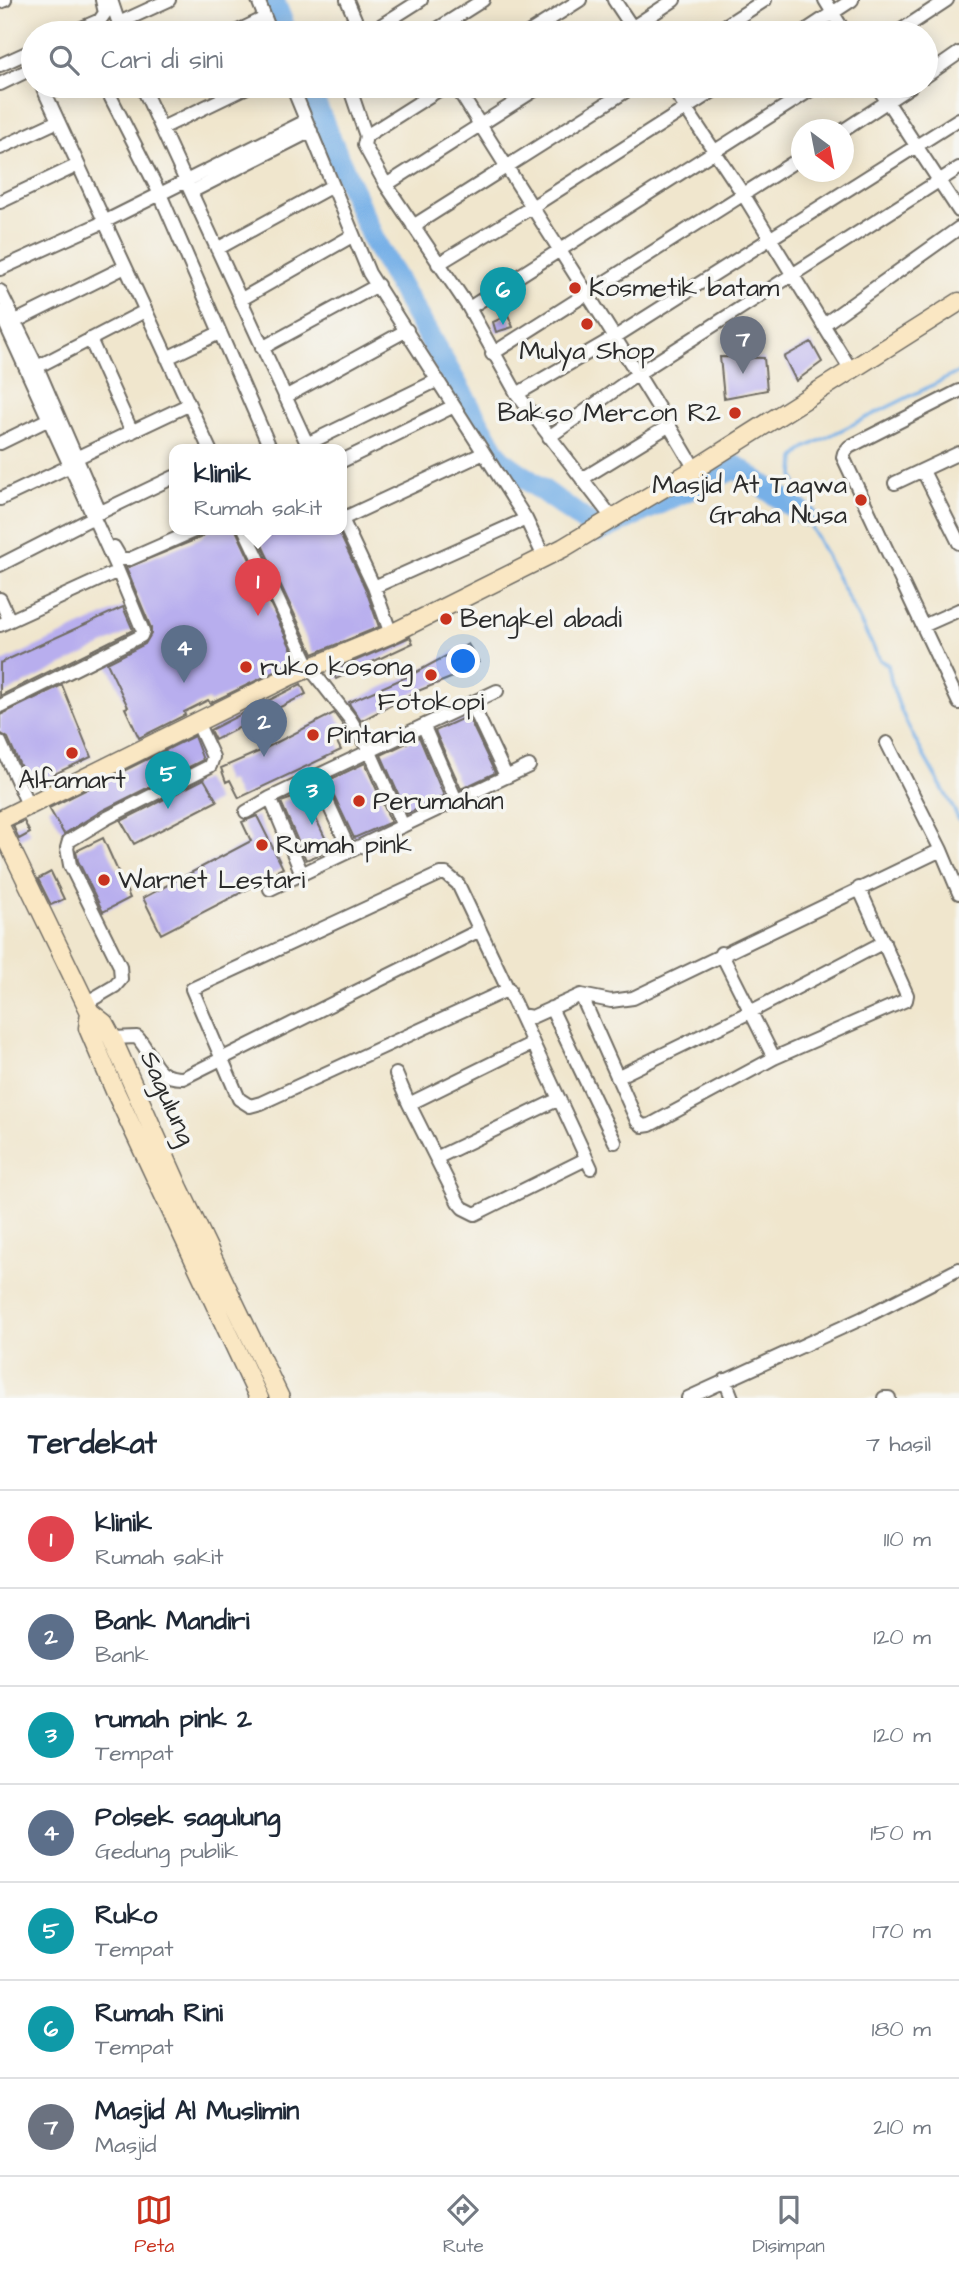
<!DOCTYPE html>
<html lang="id">
<style>
:root{--surface:#fff;--page:#f2f2f3;--text:#1f2937;--muted:#747a83;--line:#e0e1e3;--accent:#c8321e}
body{margin:0;font-family:"Architects Daughter",sans-serif;background:var(--page);color:var(--text)}
.compass{position:absolute;left:791px;top:119px;width:63px;height:63px;border-radius:50%;background:var(--surface);box-shadow:0 4px 18px #0003;rotate:148deg}
.you{position:absolute;left:464px;top:662px;width:24px;height:24px;margin:-18px;border:5px solid #fff;border-radius:50%;background:#1a73e8;box-shadow:0 0 0 10px #1a73e833}
.badge{display:grid;place-items:center;width:46px;height:46px;border-radius:50%;background:var(--accent);color:#fff;font-size:23px;font-weight:700}
.pin{position:absolute;translate:-50% -58px;filter:drop-shadow(0 2px 4px #0008)}
.pin::after{content:'';position:absolute;top:37px;width:24px;height:21px;background:inherit;clip-path:polygon(0 0,100% 0,50% 100%)}
.popup{position:absolute;left:169px;top:444px;width:178px;height:91px;box-sizing:border-box;display:grid;place-content:center;border-radius:14px;background:var(--surface);filter:drop-shadow(0 2px 5px #0005);font-size:23px;white-space:nowrap;color:var(--muted)}
.popup b{font-size:26px;color:var(--text)}
.popup::after{content:'';position:absolute;left:50%;top:100%;margin-left:-14px;border:14px solid transparent;border-top-color:var(--surface)}
.list{margin:0;padding:0;list-style:none}
h2{display:flex;justify-content:space-between;align-items:center;height:91px;margin:0;padding:0 28px;font-size:30px}
h2 small{font-size:23px;font-weight:400;color:var(--muted)}
.list li{display:grid;grid-template-columns:46px 1fr auto;gap:21px;align-items:center;box-sizing:border-box;height:98px;padding:0 28px;border-top:2px solid var(--line)}
.list b{display:block;font-size:26px;white-space:nowrap}
.list p{margin:0;font-size:23px;white-space:nowrap;color:var(--muted)}
.list em{font-size:23px;font-style:normal;color:var(--muted)}
.icon{flex:none;width:38px;height:38px;fill:none;stroke:currentColor;stroke-width:2;stroke-linecap:round;stroke-linejoin:round}
.map{position:relative;flex:none;width:959px;height:1398px;overflow:hidden}
.search{position:absolute;background:var(--surface);box-shadow:0 4px 18px #0003;left:21px;right:21px;top:21px;height:77px;display:flex;align-items:center;gap:18px;box-sizing:border-box;padding:0 24px;border-radius:38px;color:var(--muted);font-size:26px}
.sheet{height:777px;background:var(--surface)}
nav{display:flex;justify-content:space-around;align-items:center;box-sizing:border-box;height:98px;border-top:2px solid var(--line);background:var(--surface);font-size:19px;color:var(--muted)}
nav a{display:grid;justify-items:center;gap:4px}
nav .on{color:var(--accent)}
.map>svg:first-child{display:block}
.lines{fill:none;stroke-linecap:round;stroke-linejoin:round}
.stream{stroke:#77b0e7;stroke-width:3.5}
.river{stroke:#77b0e7;stroke-width:23}
.building{fill:#b8aeee}
.street-casing{stroke:#706c64;stroke-width:16}
.secondary-casing{stroke:#706c64;stroke-width:21}
.street{stroke:#fff;stroke-width:12}
.secondary{stroke:#fae7c3;stroke-width:18}
.poi-dot{fill:#c8321e;stroke:#f6f6f2;stroke-width:2.5}
.labels{text-anchor:middle;dominant-baseline:central;stroke-width:7;stroke-linejoin:round;paint-order:stroke}
.poi-label{font-size:26px;fill:#2b2b2b;stroke:#f6f6f2;text-anchor:start}
.street-label{font-size:26px;fill:#2b2b2b;stroke:#f6f6f2}
</style>
<div class="map">
<svg width="959" height="1398" viewBox="0 0 959 1398">
<rect width="100%" height="100%" fill="#f6f6f2"/>
<filter id="ink" filterUnits="userSpaceOnUse"><feTurbulence type="fractalNoise" baseFrequency=".0143" numOctaves="2"/><feDisplacementMap in="SourceGraphic" scale="14" xChannelSelector="R" yChannelSelector="G"/><feConvolveMatrix kernelMatrix="1 2 1 2 8 2 1 2 1" color-interpolation-filters="sRGB"/></filter>
<filter id="wash" filterUnits="userSpaceOnUse"><feTurbulence type="fractalNoise" baseFrequency=".00686" numOctaves="4" result="noise"/><feDisplacementMap in="SourceGraphic" scale="28" xChannelSelector="R" yChannelSelector="G"/><feGaussianBlur stdDeviation="1.57" result="paint"/><feColorMatrix in="noise" values="0 0 0 0 0 0 0 0 0 0 0 0 0 0 0 0 0 1.4 0 .05"/><feComposite in="paint" operator="in"/></filter>
<g filter="url(#wash)">
<rect width="100%" height="100%" fill="#f0e6cd"/>
<g class="lines">
<path class="stream" d="M 959,372 L 805,448 L 795,458 L 794,477 L 805,515 L 880,660 L 888,665 C 896,721 935,769 959,820"/>
<path class="river" d="M 273,0 L 286,33
M 307,86 L 374,241 L 499,459 L 599,531 L 736,467 L 805,515"/>
</g>
<g id="blocks">
<path class="building" d="M 508,315 L 513,327 L 496,332 L 493,322 Z
M 811,342 L 822,362 L 796,381 L 784,357 Z
M 720,357 L 764,358 L 767,390 L 724,398 Z
M 209,530 L 236,530 L 297,661 L 210,703 L 208,700 L 184,712 L 185,715 L 139,738 L 125,708 L 128,707 L 107,663 L 145,644 L 151,634 L 151,628 L 126,568 L 200,538 Z
M 255,530 L 338,530 L 366,590 L 379,627 L 313,654 Z
M 123,607 L 133,630 L 0,696 L 0,663 Z
M 410,637 L 413,643 L 336,679 L 332,671 Z
M 468,644 L 479,662 L 453,677 L 418,691 L 361,721 L 350,705 L 349,702 L 411,675 Z
M 301,684 L 306,694 L 215,740 L 210,730 Z
M 62,685 L 91,757 L 29,786 L 8,738 L 0,733 L 0,715 Z
M 334,713 L 345,728 L 346,731 L 334,736 L 341,750 L 239,798 L 230,780 L 226,782 L 221,768 L 258,752 Z
M 468,716 L 495,773 L 461,789 L 435,731 Z
M 194,736 L 203,760 L 103,810 L 64,834 L 49,808 Z
M 419,737 L 444,796 L 407,814 L 381,755 Z
M 365,763 L 391,822 L 354,838 L 327,781 Z
M 204,779 L 217,801 L 134,844 L 121,821 Z
M 304,794 L 331,850 L 306,860 L 281,802 Z
M 257,816 L 283,868 L 255,882 L 256,885 L 161,934 L 143,898 L 251,841 L 242,822 Z
M 24,821 L 30,833 L 19,839 L 13,826 Z
M 103,838 L 130,898 L 103,912 L 78,861 L 76,851 Z
M 51,872 L 64,899 L 51,905 L 38,879 Z"/>
</g>
</g>
<g filter="url(#ink)">
<use href="#blocks" fill-opacity="0" stroke="#706c64" stroke-width="2"/>
<g class="lines">
<g class="street-casing">
<path id="street" d="M 111,0 L 122,33
M 258,0 L 271,33
M 347,0 L 361,33
M 614,0 L 636,33
M 825,0 L 845,33
M 0,2 L 5,0
M 119,23 L 169,0
M 70,33 L 100,20 L 105,13 L 102,0
M 234,33 L 265,18
M 369,33 L 421,0
M 431,33 L 483,0
M 528,33 L 580,0
M 624,33 L 674,0
M 714,33 L 765,0
M 802,33 L 852,0
M 897,33 L 947,0
M 0,65 L 33,50
M 926,76 L 959,53
M 0,84 L 33,68
M 42,86 L 210,450
M 105,86 L 160,194 L 271,450
M 142,86 L 310,450
M 292,86 L 369,273 L 526,519 L 544,557
M 349,86 L 366,136
M 445,86 L 366,136 L 364,145 L 386,185 L 469,308 L 517,394 L 613,519
M 456,86 C 535,214 619,339 695,469
M 671,86 L 743,194 L 851,370
M 877,86 L 959,211
M 162,128 L 249,86
M 844,130 L 911,86
M 0,148 L 58,121
M 386,185 L 541,86
M 191,192 L 311,131
M 0,202 L 78,165
M 413,226 L 634,86
M 217,249 L 332,186
M 438,264 L 532,207 L 721,86
M 0,269 L 104,222 L 306,121
M 0,291 L 37,367 L 98,508
M 240,300 L 352,236
M 469,308 L 817,86
M 0,312 L 118,571 L 143,631 L 141,636 L 0,706
M 16,321 L 125,267
M 823,325 L 959,228
M 90,339 L 132,432
M 262,348 L 378,285
M 492,354 L 802,157
M 167,358 L 219,333
M 37,367 L 145,311
M 959,391 L 849,447 L 844,453 L 843,457 L 959,703
M 517,394 L 615,337 L 959,119
M 285,397 L 407,330
M 549,437 L 639,373 L 959,168
M 0,443 L 49,419
M 307,444 L 438,380
M 76,458 L 188,405
M 342,461 L 454,406
M 923,471 L 959,543
M 582,479 L 670,425
M 895,483 L 959,453
M 0,499 L 70,466
M 101,512 L 174,477
M 342,519 L 484,453
M 342,519 L 374,587 L 391,634
M 245,530 L 310,668 L 350,719 L 370,752 L 403,826
M 114,547 L 121,559 L 130,559 L 196,530
M 0,565 L 94,517
M 374,587 L 526,519
M 0,599 L 9,619
M 0,625 L 118,571
M 923,626 L 959,610
M 472,704 L 506,776
M 424,727 L 456,800
M 0,742 L 29,807
M 887,743 L 941,850 L 959,893
M 316,777 L 350,851
M 270,798 L 302,874
M 246,812 L 270,798 L 497,691
M 270,889 L 529,766
M 721,953 L 774,1058
M 509,989 L 261,1103 L 250,1106 L 239,1099 L 192,989 L 440,874 L 446,874 L 458,884 L 520,1015 L 532,1017 L 581,995 L 611,1001 L 633,998 L 941,850
M 581,995 L 637,1121 L 643,1126 L 650,1125 L 774,1058 L 906,1000 L 907,995 L 859,888
M 86,1003 L 115,986 L 121,979 L 120,966 L 70,865 L 67,848 L 69,841 L 107,818 L 210,766 L 213,757 L 197,722
M 551,1008 L 615,1142
M 520,1015 L 591,1168
M 112,1038 L 137,1037 C 155,1056 151,1078 183,1078 L 480,930
M 396,1074 L 409,1104
M 617,1077 L 750,1012 L 884,942
M 559,1099 L 436,1158 L 458,1202 L 463,1208 L 475,1214 L 586,1159
M 436,1158 L 409,1104 L 533,1043
M 725,1380 L 732,1398
M 688,1398 L 863,1318 L 959,1269
M 884,1398 L 889,1398"/>
</g>
<g class="secondary-casing">
<path id="secondary" d="M 0,820 L 290,676 L 391,634 L 563,548 L 695,469 L 959,302
M 0,826 L 90,1012 L 104,1023 L 112,1038 L 179,1188 L 280,1398
M 90,1012 L 88,1028 L 115,1091 L 259,1398"/>
</g>
<use href="#street" class="street"/>
<use href="#secondary" class="secondary"/>
</g>
</g>
<g class="poi-dot">
<circle cx="575" cy="288" r="7"/>
<circle cx="587" cy="324" r="7"/>
<circle cx="735" cy="413" r="7"/>
<circle cx="861" cy="500" r="7"/>
<circle cx="446" cy="619" r="7"/>
<circle cx="246" cy="667" r="7"/>
<circle cx="431" cy="675" r="7"/>
<circle cx="313" cy="735" r="7"/>
<circle cx="72" cy="753" r="7"/>
<circle cx="359" cy="801" r="7"/>
<circle cx="262" cy="845" r="7"/>
<circle cx="104" cy="880" r="7"/>
</g>
<g class="labels">
<g class="poi-label">
<text x="589" y="288">Kosmetik batam</text>
<text x="587" y="351" text-anchor="middle">Mulya Shop</text>
<text x="721" y="413" text-anchor="end">Bakso Mercon R2</text>
<text x="847" y="485" text-anchor="end">Masjid At Taqwa<tspan x="847" dy="30">Graha Nusa</tspan></text>
<text x="460" y="619">Bengkel abadi</text>
<text x="260" y="667">ruko kosong</text>
<text x="431" y="702" text-anchor="middle">Fotokopi</text>
<text x="327" y="735">Pintaria</text>
<text x="72" y="780" text-anchor="middle">Alfamart</text>
<text x="373" y="801">Perumahan</text>
<text x="276" y="845">Rumah pink</text>
<text x="118" y="880">Warnet Lestari</text>
</g>
<g class="street-label">
<text transform="translate(168 1098) rotate(66)">Sagulung</text>
</g>
</g>
</svg>
<svg class="compass" viewBox="-18 -18 36 36"><path d="M0-13l5 13h-10z" fill="#e53935"/><path d="M0 13l5-13h-10z" fill="#747a83"/></svg>
<div class="you"></div>
<div class="pin badge" style="left:258px;top:616px;background:#e0444e">1</div>
<div class="popup"><b>klinik</b>Rumah sakit</div>
<div class="pin badge" style="left:264px;top:757px;background:#5c6f8a">2</div>
<div class="pin badge" style="left:312px;top:825px;background:#0f9aa8">3</div>
<div class="pin badge" style="left:184px;top:683px;background:#5c6f8a">4</div>
<div class="pin badge" style="left:168px;top:809px;background:#0f9aa8">5</div>
<div class="pin badge" style="left:503px;top:325px;background:#0f9aa8">6</div>
<div class="pin badge" style="left:743px;top:374px;background:#6b7280">7</div>
<div class="search"><svg class="icon" aria-label="search" viewBox="0 0 24 24"><circle cx="10" cy="10" r="6"/><path d="M15 15l6 6"/></svg>Cari di sini</div>
</div>
<section class="sheet">
<h2>Terdekat<small>7 hasil</small></h2>
<ul class="list">
<li><span class="badge" style="background:#e0444e">1</span><div><b>klinik</b><p>Rumah sakit</p></div><em>110 m</em></li>
<li><span class="badge" style="background:#5c6f8a">2</span><div><b>Bank Mandiri</b><p>Bank</p></div><em>120 m</em></li>
<li><span class="badge" style="background:#0f9aa8">3</span><div><b>rumah pink 2</b><p>Tempat</p></div><em>120 m</em></li>
<li><span class="badge" style="background:#5c6f8a">4</span><div><b>Polsek sagulung</b><p>Gedung publik</p></div><em>150 m</em></li>
<li><span class="badge" style="background:#0f9aa8">5</span><div><b>Ruko</b><p>Tempat</p></div><em>170 m</em></li>
<li><span class="badge" style="background:#0f9aa8">6</span><div><b>Rumah Rini</b><p>Tempat</p></div><em>180 m</em></li>
<li><span class="badge" style="background:#6b7280">7</span><div><b>Masjid Al Muslimin</b><p>Masjid</p></div><em>210 m</em></li>
</ul>
</section>
<nav>
<a class="on"><svg class="icon" aria-label="map" viewBox="0 0 24 24"><path d="M3 6l6-2 6 2 6-2v14l-6 2-6-2-6 2zM9 4v14M15 6v14"/></svg>Peta</a>
<a><svg class="icon" aria-label="directions" viewBox="0 0 24 24"><path d="M12 3l9 9-9 9-9-9zM9 14v-3h6M13 9l2 2-2 2"/></svg>Rute</a>
<a><svg class="icon" aria-label="saved" viewBox="0 0 24 24"><path d="M7 4h10v16l-5-4-5 4z"/></svg>Disimpan</a>
</nav>
